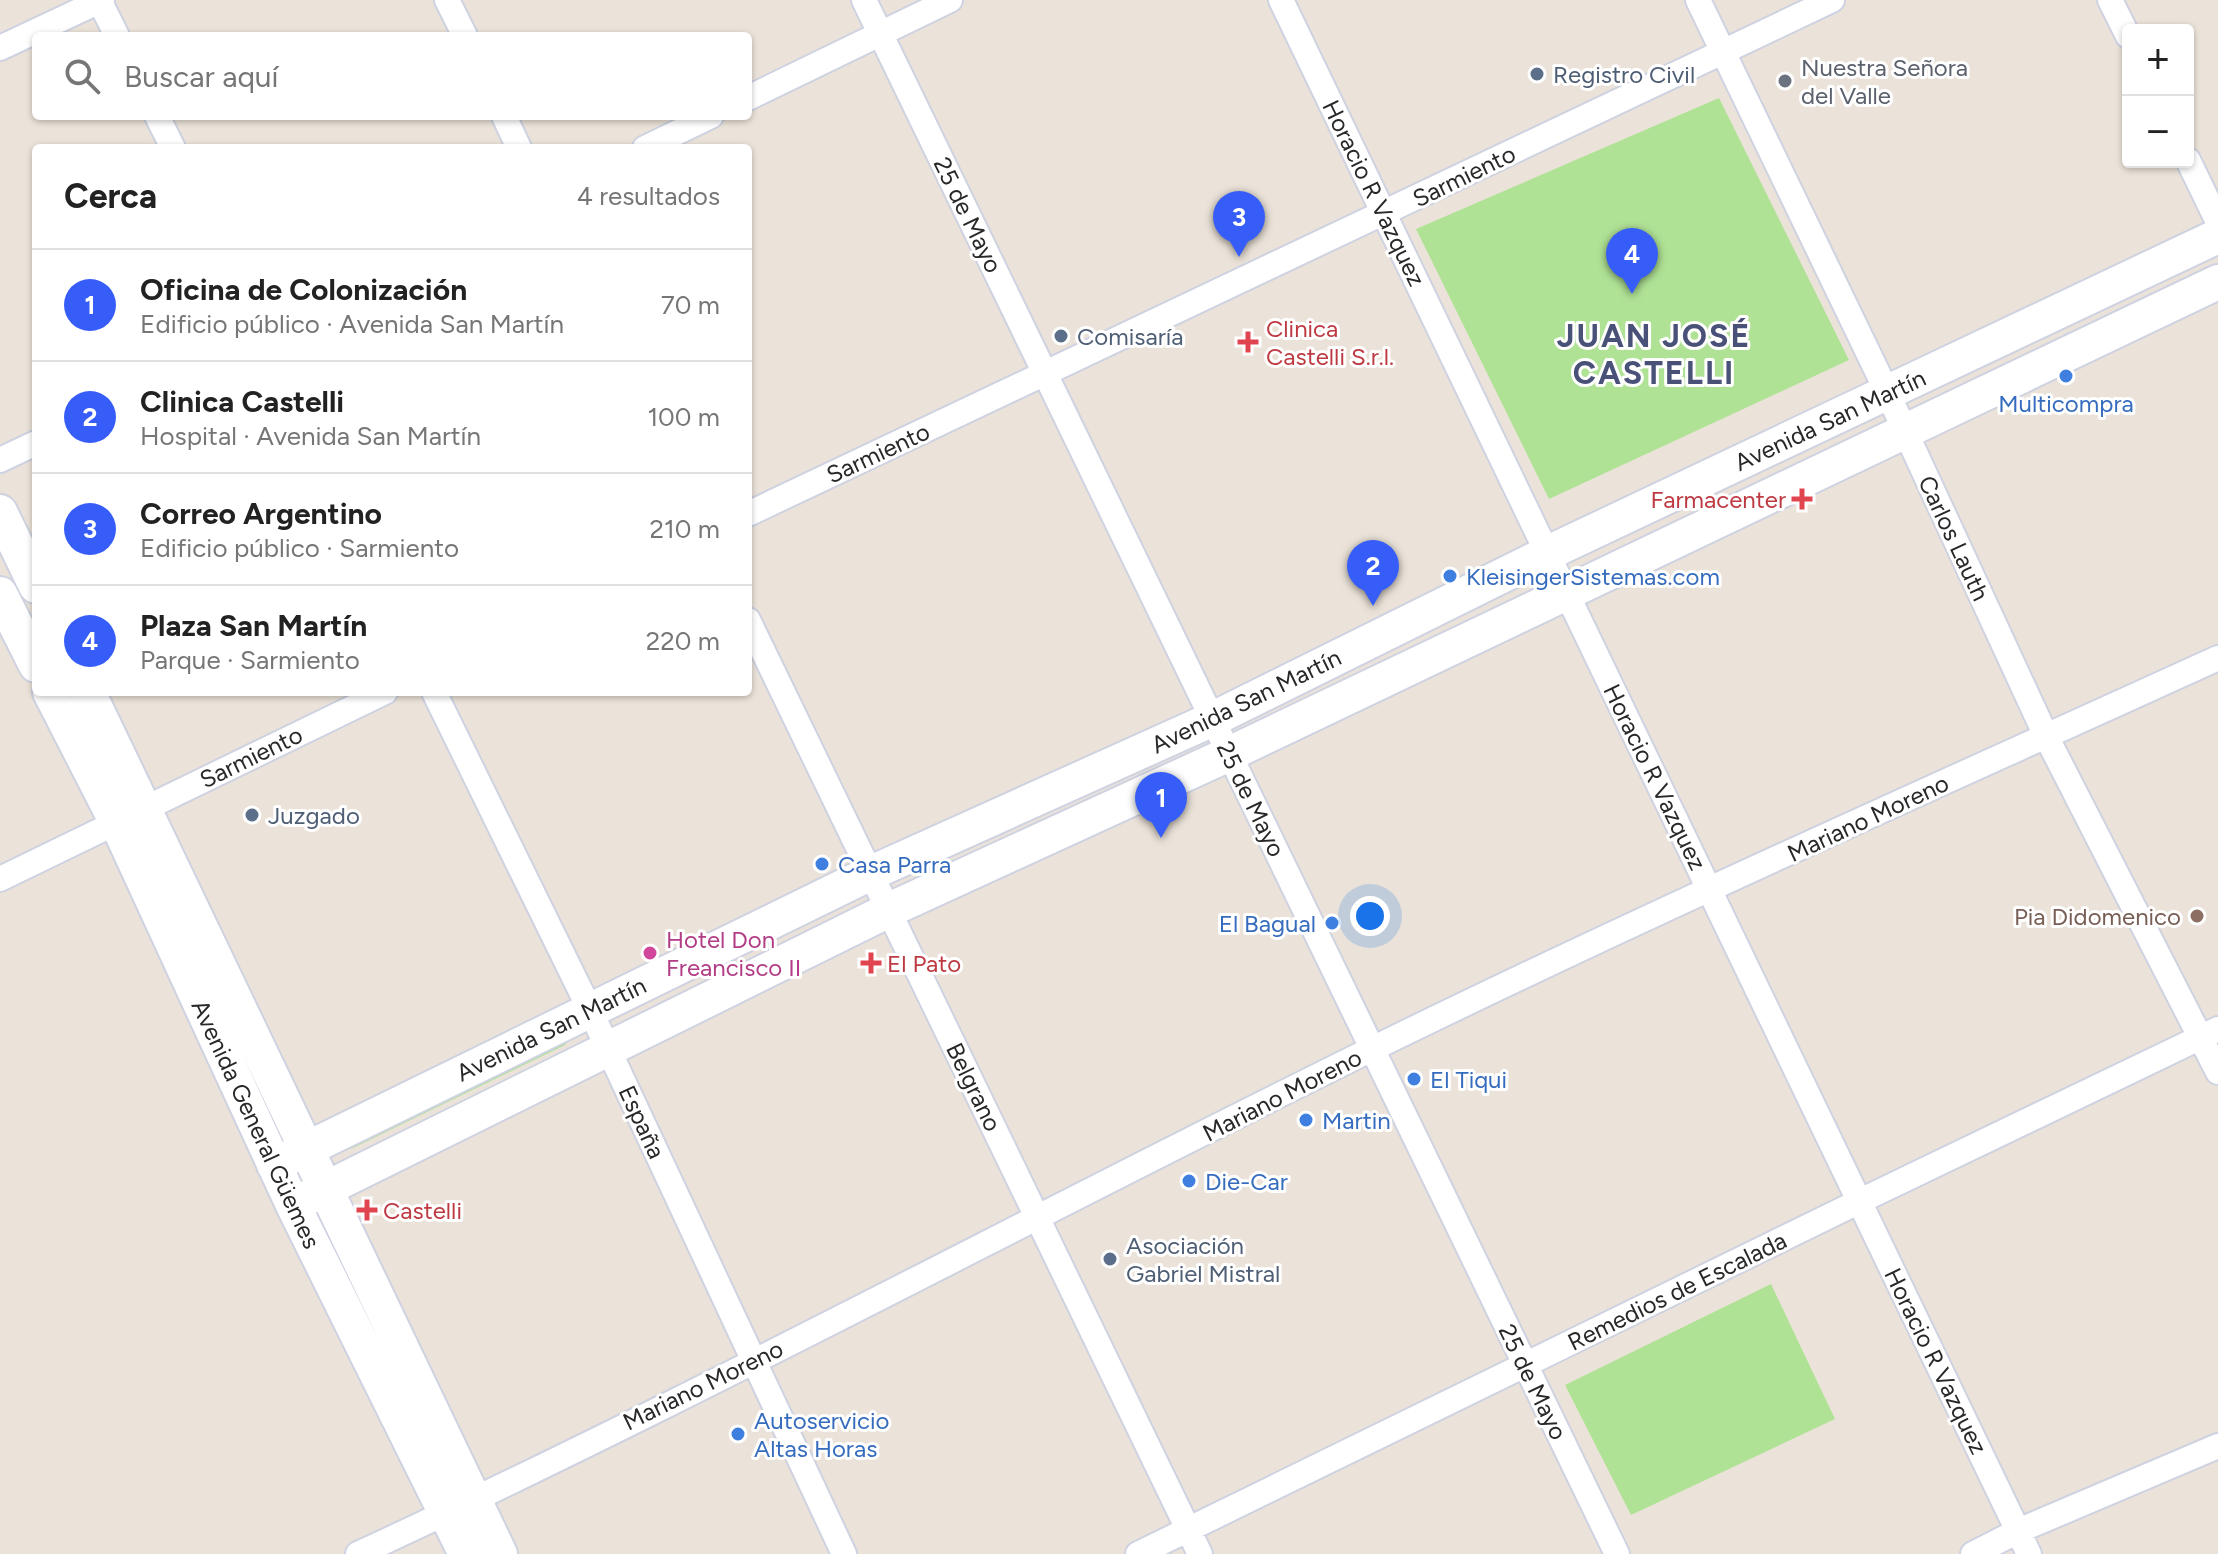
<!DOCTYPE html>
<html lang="es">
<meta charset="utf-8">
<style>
:root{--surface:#fff;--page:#f2f2f2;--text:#222;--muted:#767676;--line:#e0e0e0;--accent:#375df9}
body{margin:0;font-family:Figtree,sans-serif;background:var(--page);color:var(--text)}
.controls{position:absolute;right:24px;top:24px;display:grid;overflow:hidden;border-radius:8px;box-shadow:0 2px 6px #0004}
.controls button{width:72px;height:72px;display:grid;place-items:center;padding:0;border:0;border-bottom:2px solid var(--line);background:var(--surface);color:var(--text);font:40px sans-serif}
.you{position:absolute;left:1370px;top:916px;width:28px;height:28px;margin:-20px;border:6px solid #fff;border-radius:50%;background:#1a73e8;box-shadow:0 0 0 12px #1a73e833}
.badge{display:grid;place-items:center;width:52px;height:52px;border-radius:50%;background:var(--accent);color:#fff;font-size:26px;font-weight:700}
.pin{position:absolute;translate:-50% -66px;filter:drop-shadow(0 2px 4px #0008)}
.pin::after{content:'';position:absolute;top:42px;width:28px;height:24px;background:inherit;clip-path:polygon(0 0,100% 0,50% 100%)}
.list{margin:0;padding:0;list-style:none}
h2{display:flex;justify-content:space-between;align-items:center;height:104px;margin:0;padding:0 32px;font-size:34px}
h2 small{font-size:26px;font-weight:400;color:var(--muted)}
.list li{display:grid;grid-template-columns:52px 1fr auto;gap:24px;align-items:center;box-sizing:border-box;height:112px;padding:0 32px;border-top:2px solid var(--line)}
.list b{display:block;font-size:30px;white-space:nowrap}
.list p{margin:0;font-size:26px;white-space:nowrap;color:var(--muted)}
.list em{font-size:26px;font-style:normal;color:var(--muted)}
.icon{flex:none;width:44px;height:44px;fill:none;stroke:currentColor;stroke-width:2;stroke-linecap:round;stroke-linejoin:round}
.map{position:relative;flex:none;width:2218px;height:1554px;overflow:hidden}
.search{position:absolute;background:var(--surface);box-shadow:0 2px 6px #0004;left:32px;top:32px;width:720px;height:88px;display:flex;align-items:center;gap:20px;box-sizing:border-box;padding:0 28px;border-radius:8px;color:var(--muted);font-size:30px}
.panel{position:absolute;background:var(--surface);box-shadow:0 2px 6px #0004;left:32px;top:144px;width:720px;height:552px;border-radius:8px}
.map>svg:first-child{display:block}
.green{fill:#b0e295}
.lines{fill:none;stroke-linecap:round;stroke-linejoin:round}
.street-casing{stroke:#ced2e1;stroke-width:28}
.secondary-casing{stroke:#ced2e1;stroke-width:38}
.street{stroke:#fff;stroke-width:24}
.secondary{stroke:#fff;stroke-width:34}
.service-dot{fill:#5c6f8a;stroke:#fff;stroke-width:3}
.worship-dot{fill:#6b7280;stroke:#fff;stroke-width:3}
.health-dot{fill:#e0444e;stroke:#fff;stroke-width:3}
.shop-dot{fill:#3f7fe0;stroke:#fff;stroke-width:3}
.education-dot{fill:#8d6e63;stroke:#fff;stroke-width:3}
.hotel-dot{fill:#d1479c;stroke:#fff;stroke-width:3}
.labels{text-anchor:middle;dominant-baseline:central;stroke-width:6;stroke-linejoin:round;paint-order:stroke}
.worship-label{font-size:24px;fill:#5b616d;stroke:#fff;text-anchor:start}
.service-label{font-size:24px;fill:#4e5e75;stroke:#fff;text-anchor:start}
.street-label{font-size:24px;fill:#282828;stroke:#fff}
.health-label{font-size:24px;fill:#be3a42;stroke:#fff;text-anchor:start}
.shop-label{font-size:24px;fill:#366cbe;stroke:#fff;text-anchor:start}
.education-label{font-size:24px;fill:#785e54;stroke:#fff;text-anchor:end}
.hotel-label{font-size:24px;fill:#b23c85;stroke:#fff;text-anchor:start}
.district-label{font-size:32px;font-weight:bold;letter-spacing:2px;fill:#495178;stroke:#fff}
</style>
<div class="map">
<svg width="2218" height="1554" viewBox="0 0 2218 1554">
<rect width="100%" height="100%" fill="#ebe3d9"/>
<path class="green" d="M 1719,98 L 1849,360 L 1549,499 L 1416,229 Z
M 569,1039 L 565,1045 L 353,1148 L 341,1150 Z
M 1771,1284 L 1835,1419 L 1631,1515 L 1565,1385 Z"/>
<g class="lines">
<g class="street-casing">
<path id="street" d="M 99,0 L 117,36
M 447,0 L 465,36
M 864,0 L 1617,1554
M 1281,0 L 2029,1554
M 1698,0 L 1888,394 L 2046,736 L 2218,1072
M 2110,0 L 2128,36
M 0,48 L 102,0
M 748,98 L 950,0
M 157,116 L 173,148
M 504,116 L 519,148
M 645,148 L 711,116
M 2188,160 L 2218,222
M 0,460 L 36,443
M 748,514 L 1832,0
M 748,620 L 1200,1554
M 434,692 L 590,1010 L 844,1554
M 0,879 L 385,692
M 358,1554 C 700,1396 1032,1216 1370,1050 C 1649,913 1935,787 2218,658
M 1138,1554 L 1860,1201 L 2218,1029
M 1973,1554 L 2018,1531 L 2218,1446"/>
</g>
<g class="secondary-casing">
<path id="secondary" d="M 0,512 L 36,586
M 0,594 L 36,665
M 50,692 L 117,823 L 293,1205 L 466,1554
M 88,692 L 500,1554
M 274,1165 L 871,873 L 1213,719 L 1548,553 L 2218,236
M 293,1205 L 889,910 L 1229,754 L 2218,282"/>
</g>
<use href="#street" class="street"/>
<use href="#secondary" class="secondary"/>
</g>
<g class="service-dot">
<circle cx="1537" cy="74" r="8"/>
<circle cx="1061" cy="336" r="8"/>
<circle cx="252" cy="815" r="8"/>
<circle cx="1110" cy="1259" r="8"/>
</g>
<circle class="worship-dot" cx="1785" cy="81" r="8"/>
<g class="health-dot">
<path d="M1244 330h8v8h8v8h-8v8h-8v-8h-8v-8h8z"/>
<path d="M1798 487h8v8h8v8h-8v8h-8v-8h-8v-8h8z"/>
<path d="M867 951h8v8h8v8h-8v8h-8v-8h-8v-8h8z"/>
<path d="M363 1198h8v8h8v8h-8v8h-8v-8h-8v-8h8z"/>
</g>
<g class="shop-dot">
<circle cx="2066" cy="376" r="8"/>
<circle cx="1450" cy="576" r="8"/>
<circle cx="822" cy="864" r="8"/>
<circle cx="1332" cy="923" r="8"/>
<circle cx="1414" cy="1079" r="8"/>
<circle cx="1306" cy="1120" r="8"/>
<circle cx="1189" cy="1181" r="8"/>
<circle cx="738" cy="1434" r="8"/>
</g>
<circle class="education-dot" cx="2197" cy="916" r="8"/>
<circle class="hotel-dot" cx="650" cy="953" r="8"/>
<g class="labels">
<g class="worship-label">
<text x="1801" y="67">Nuestra Señora<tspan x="1801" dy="28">del Valle</tspan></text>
</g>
<g class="service-label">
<text x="1553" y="74">Registro Civil</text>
<text x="1077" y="336">Comisaría</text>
<text x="268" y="815">Juzgado</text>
<text x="1126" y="1245">Asociación<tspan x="1126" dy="28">Gabriel Mistral</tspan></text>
</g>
<g class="street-label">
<text transform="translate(1464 176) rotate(-26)">Sarmiento</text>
<text transform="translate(1374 193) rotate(64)">Horacio R Vazquez</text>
<text transform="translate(968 215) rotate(64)">25 de Mayo</text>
<text transform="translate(1830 420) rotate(-25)">Avenida San Martín</text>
<text transform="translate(878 453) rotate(-25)">Sarmiento</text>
<text transform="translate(1954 538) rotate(65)">Carlos Lauth</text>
<text transform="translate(1246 701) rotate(-26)">Avenida San Martín</text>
<text transform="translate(251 757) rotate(-26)">Sarmiento</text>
<text transform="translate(1655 777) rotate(64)">Horacio R Vazquez</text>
<text transform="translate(1251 799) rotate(64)">25 de Mayo</text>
<text transform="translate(1868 818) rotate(-25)">Mariano Moreno</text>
<text transform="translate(551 1029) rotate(-26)">Avenida San Martín</text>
<text transform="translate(974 1087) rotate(64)">Belgrano</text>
<text transform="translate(1282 1095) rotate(-27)">Mariano Moreno</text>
<text transform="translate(642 1122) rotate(65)">España</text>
<text transform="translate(256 1124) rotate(65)">Avenida General Güemes</text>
<text transform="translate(1677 1291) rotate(-26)">Remedios de Escalada</text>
<text transform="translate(1936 1361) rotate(64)">Horacio R Vazquez</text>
<text transform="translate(1533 1382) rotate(64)">25 de Mayo</text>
<text transform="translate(703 1385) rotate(-26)">Mariano Moreno</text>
</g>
<g class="health-label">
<text x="1266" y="328">Clinica<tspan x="1266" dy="28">Castelli S.r.l.</tspan></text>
<text x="1786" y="499" text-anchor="end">Farmacenter</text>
<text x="887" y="963">El Pato</text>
<text x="383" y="1210">Castelli</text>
</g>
<g class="shop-label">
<text x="2066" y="403" text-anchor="middle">Multicompra</text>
<text x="1466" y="576">KleisingerSistemas.com</text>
<text x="838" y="864">Casa Parra</text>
<text x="1316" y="923" text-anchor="end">El Bagual</text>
<text x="1430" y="1079">El Tiqui</text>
<text x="1322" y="1120">Martin</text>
<text x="1205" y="1181">Die-Car</text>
<text x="754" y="1420">Autoservicio<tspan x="754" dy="28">Altas Horas</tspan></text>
</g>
<g class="education-label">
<text x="2181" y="916">Pia Didomenico</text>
</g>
<g class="hotel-label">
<text x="666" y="939">Hotel Don<tspan x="666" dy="28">Freancisco II</tspan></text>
</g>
<g class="district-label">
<text x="1654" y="336">JUAN JOSÉ<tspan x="1654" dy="37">CASTELLI</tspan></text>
</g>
</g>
</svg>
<div class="controls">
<button>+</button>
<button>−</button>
</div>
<div class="you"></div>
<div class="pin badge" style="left:1161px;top:838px">1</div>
<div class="pin badge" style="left:1373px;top:606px">2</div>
<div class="pin badge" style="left:1239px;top:257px">3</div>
<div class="pin badge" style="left:1632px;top:294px">4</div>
<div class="search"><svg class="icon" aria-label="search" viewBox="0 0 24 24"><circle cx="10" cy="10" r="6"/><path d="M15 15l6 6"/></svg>Buscar aquí</div>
<section class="panel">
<h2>Cerca<small>4 resultados</small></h2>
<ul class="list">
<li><span class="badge">1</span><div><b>Oficina de Colonización</b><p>Edificio público · Avenida San Martín</p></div><em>70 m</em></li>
<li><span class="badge">2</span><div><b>Clinica Castelli</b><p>Hospital · Avenida San Martín</p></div><em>100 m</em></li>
<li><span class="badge">3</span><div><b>Correo Argentino</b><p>Edificio público · Sarmiento</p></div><em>210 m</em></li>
<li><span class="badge">4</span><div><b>Plaza San Martín</b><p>Parque · Sarmiento</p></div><em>220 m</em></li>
</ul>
</section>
</div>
